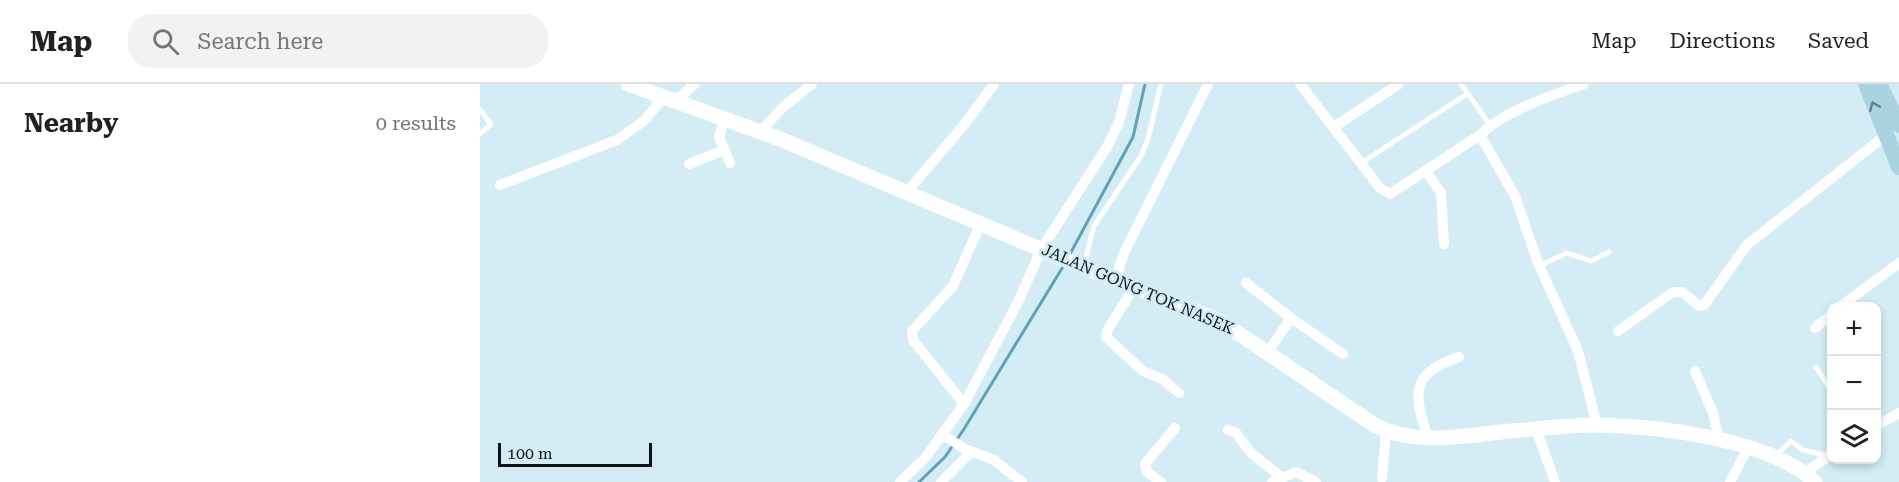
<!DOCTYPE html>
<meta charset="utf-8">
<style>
:root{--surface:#fff;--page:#f2f2f2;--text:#202124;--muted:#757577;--line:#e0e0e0}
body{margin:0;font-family:"Roboto Serif",serif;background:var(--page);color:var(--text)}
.controls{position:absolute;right:18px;bottom:18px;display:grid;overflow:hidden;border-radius:12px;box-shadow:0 3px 9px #0003}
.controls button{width:54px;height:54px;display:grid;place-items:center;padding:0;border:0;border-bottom:2px solid var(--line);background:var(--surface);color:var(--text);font:30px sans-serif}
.scale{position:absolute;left:18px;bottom:15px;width:154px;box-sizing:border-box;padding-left:6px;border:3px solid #0c1417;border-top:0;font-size:16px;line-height:21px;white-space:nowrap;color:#0c1417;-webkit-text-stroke:4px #d4ecf6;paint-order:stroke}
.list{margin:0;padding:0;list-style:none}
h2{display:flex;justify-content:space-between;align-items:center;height:78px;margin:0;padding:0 24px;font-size:26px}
h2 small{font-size:20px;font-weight:400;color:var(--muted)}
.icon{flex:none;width:33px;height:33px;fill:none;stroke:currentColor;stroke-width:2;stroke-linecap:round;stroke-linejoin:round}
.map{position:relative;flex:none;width:1419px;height:398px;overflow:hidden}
header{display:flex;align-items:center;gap:36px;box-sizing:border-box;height:84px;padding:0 30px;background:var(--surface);border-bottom:2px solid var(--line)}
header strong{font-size:28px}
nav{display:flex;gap:33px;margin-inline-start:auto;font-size:21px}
.search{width:420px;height:54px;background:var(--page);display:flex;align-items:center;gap:15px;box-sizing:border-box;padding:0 21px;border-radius:24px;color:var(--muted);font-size:22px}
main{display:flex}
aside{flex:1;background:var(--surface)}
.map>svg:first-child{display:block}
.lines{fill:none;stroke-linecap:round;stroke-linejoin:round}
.stream{stroke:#5fa1b7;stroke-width:3}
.service{stroke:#fff;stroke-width:5}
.minor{stroke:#fff;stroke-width:10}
.secondary{stroke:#fff;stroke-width:15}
.primary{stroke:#aad3e1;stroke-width:16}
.oneway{stroke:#637d86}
.labels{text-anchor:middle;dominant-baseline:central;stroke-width:6;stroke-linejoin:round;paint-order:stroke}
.street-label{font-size:16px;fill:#0c1417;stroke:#d4ecf6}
</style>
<header>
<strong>Map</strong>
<div class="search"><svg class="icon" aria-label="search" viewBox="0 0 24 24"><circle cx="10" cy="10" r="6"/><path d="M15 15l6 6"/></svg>Search here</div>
<nav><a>Map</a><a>Directions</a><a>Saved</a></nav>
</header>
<main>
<aside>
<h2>Nearby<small>0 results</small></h2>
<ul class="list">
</ul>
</aside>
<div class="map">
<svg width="1419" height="398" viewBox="0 0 1419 398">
<rect width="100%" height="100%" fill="#d4ecf6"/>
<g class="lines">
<path class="stream" d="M 589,172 L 653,53 L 665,0
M 439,398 L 465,373 L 484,345 L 584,181"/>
<path class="service" d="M 981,0 L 1010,41
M 0,26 L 11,40 L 0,50
M 881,79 L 987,10
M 604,181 L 614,142 L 661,72 L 668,55 L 681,0
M 1059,182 L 1087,169 L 1111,177 L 1129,168
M 1336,283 L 1352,308
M 1295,372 L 1311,357 L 1323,366 L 1347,372"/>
<path class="minor" d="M 820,0 L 900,104 L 910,110 L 1000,51 C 1024,27 1072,11 1104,0
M 196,16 L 215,0
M 245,34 L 239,53 L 250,79
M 854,43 L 919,0
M 281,47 L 302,24 L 332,0
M 1000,51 L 1035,112 L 1058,179 L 1098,267 L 1117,341
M 209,80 L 244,66
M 946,87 L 961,109 L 964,160
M 20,101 L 137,56 L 165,36 L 185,11
M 426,109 L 484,41 L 514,0
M 635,195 L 645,167 L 728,0
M 766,199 L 811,234 L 788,268
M 655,202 L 628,245 L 626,253 L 663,287 L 682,295 L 699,309
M 1361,222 L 1419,179
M 811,234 L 863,270
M 1335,244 L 1352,230
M 1138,247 L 1193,208 L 1202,208 L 1219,222 L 1224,221 L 1267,161 L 1406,51
M 1215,287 L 1233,329 L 1239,357
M 484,320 L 433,256 L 432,247 L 473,202 L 501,139
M 1396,342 L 1419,329
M 1056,345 L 1075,398
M 748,346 L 756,349 L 771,369 L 801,393
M 463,351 L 485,365 L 514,376 L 542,398
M 948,354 C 934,310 929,290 979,273
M 1324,389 L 1352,370
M 902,394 L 906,347
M 420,398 L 445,374 L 484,320 L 538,218 L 562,164 L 627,63 L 639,38 L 649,0
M 461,398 L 491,368
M 681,398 L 667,388 L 665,380 L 695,344
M 792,398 L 816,388 L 836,398
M 1250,398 L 1268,364"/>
<path class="secondary" d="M 148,0 L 300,55 L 593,179 L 740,237 L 896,342 C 939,363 985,351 1031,347 C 1059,345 1088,341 1117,341 C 1179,342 1289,355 1335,398"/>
<path class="primary" d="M 1386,0 L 1419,83
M 1399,0 L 1419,41"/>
</g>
<defs><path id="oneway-chevron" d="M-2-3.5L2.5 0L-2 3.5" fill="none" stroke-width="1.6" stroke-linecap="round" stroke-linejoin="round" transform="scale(1.5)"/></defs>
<use class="oneway" href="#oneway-chevron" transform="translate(1394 22) rotate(-112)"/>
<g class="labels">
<g class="street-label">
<text transform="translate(658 205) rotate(23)">JALAN GONG TOK NASEK</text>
</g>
</g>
</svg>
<div class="controls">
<button>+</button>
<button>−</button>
<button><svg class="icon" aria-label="layers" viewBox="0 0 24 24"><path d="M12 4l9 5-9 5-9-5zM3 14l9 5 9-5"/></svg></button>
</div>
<div class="scale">100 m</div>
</div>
</main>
